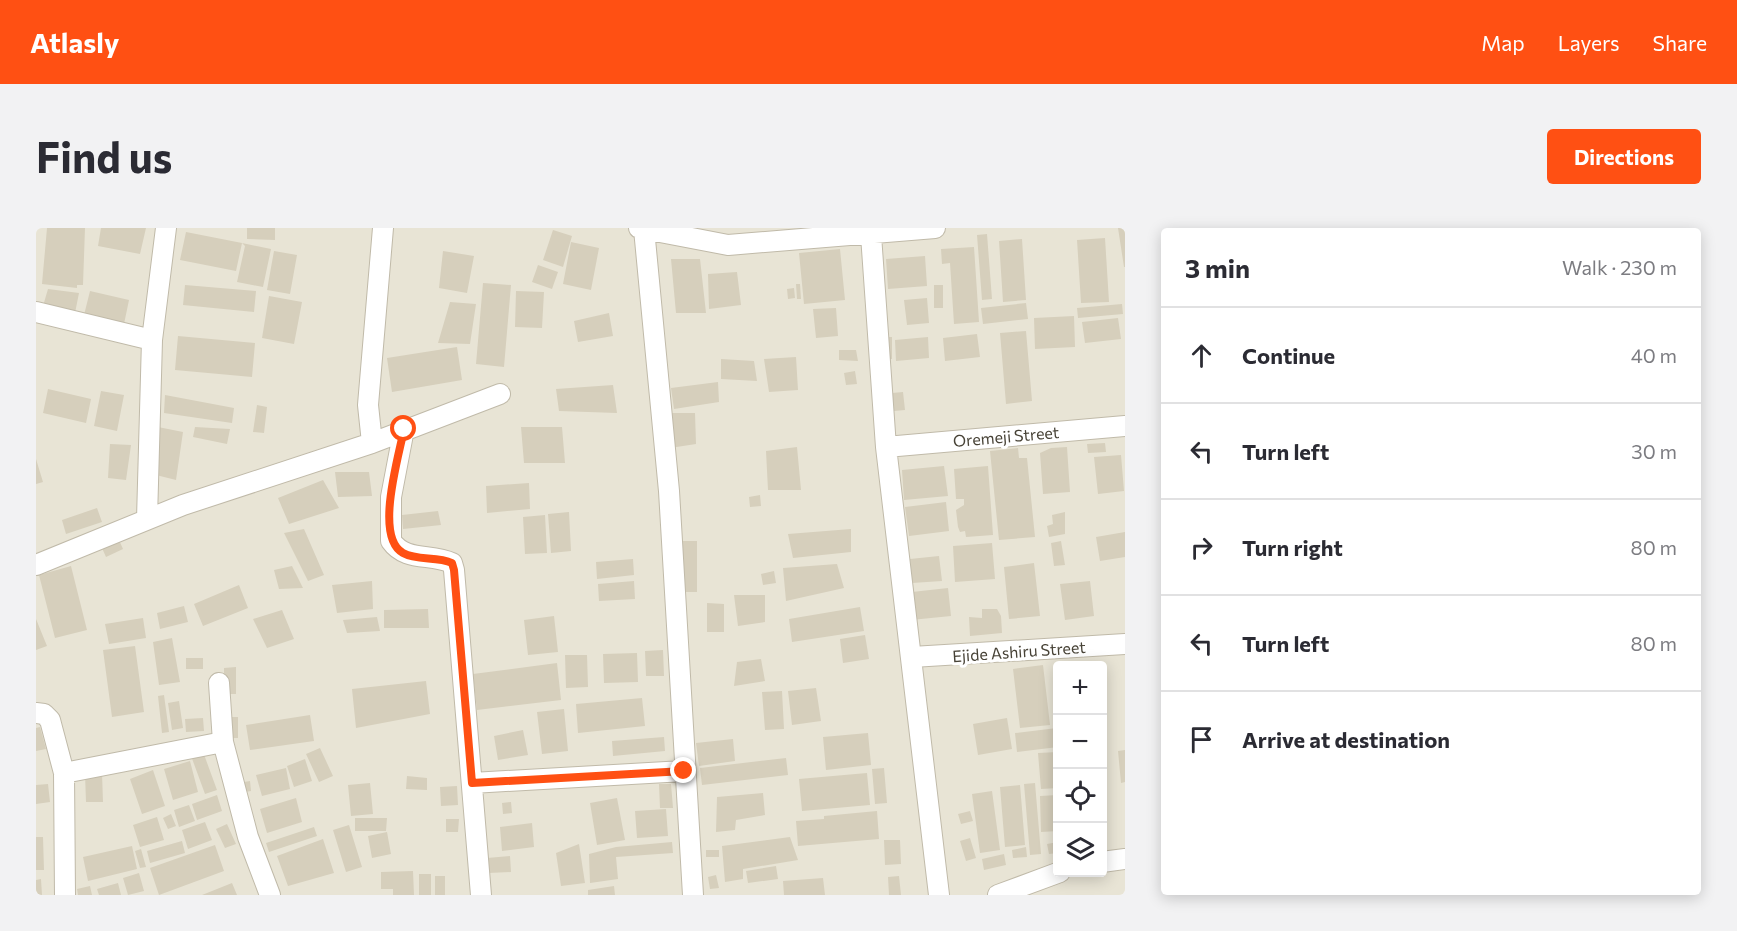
<!DOCTYPE html>
<meta charset="utf-8">
<style>
:root{--surface:#fff;--page:#f2f2f3;--text:#2b2b33;--muted:#7c7c81;--line:#e1e1e2;--accent:#ff5013}
body{margin:0;font-family:Commissioner,sans-serif;background:var(--page);color:var(--text)}
.controls{position:absolute;right:18px;bottom:18px;display:grid;overflow:hidden;border-radius:6px;box-shadow:0 3px 15px #0003}
.controls button{width:54px;height:54px;display:grid;place-items:center;padding:0;border:0;border-bottom:2px solid var(--line);background:var(--surface);color:var(--text);font:30px sans-serif}
.stop{position:absolute;width:18px;height:18px;margin:-14px;border:4px solid #ff5013;border-radius:50%;background:#fff}
.stop.end{background:#ff5013;border-color:#fff;box-shadow:0 2px 6px #0008}
.list{margin:0;padding:0;list-style:none}
h2{display:flex;justify-content:space-between;align-items:center;height:78px;margin:0;padding:0 24px;font-size:26px}
h2 small{font-size:20px;font-weight:400;color:var(--muted)}
.list li{display:grid;grid-template-columns:39px 1fr auto;gap:18px;align-items:center;box-sizing:border-box;height:96px;padding:0 24px;border-top:2px solid var(--line)}
.list b{display:block;font-size:22px;white-space:nowrap}
.list em{font-size:20px;font-style:normal;color:var(--muted)}
.icon{flex:none;width:33px;height:33px;fill:none;stroke:currentColor;stroke-width:2;stroke-linecap:round;stroke-linejoin:round}
.map{position:relative;flex:none;width:1089px;height:667px;overflow:hidden;border-radius:6px}
header{display:flex;align-items:center;gap:36px;box-sizing:border-box;height:84px;padding:0 30px;background:var(--accent);color:#fff}
header strong{font-size:28px}
nav{display:flex;gap:33px;margin-inline-start:auto;font-size:21px}
.intro{display:flex;align-items:center;justify-content:space-between;box-sizing:border-box;height:144px;padding:0 36px}
h1{margin:0;font-size:42px}
.button{padding:15px 27px;border-radius:6px;background:var(--accent);color:#fff;font-size:21px;font-weight:700}
main{display:flex;gap:36px;padding:0 36px}
aside{flex:1;background:var(--surface);border-radius:6px;box-shadow:0 3px 15px #0003}
.map>svg:first-child{display:block}
.residential{fill:#e8e4d5;fill-rule:evenodd}
.building{fill:#d6cfbc}
.lines{fill:none;stroke-linecap:round;stroke-linejoin:round}
.minor-casing{stroke:#c0baa9;stroke-width:22}
.minor{stroke:#fff;stroke-width:20}
.route{stroke:#ff5013;stroke-width:8}
.labels{text-anchor:middle;dominant-baseline:central;stroke-width:6;stroke-linejoin:round;paint-order:stroke}
.street-label{font-size:16px;fill:#474236;stroke:#fff}
</style>
<header>
<strong>Atlasly</strong>
<nav><a>Map</a><a>Layers</a><a>Share</a></nav>
</header>
<div class="intro"><h1>Find us</h1><a class="button">Directions</a></div>
<main>
<div class="map">
<svg width="1089" height="667" viewBox="0 0 1089 667">
<rect width="100%" height="100%" fill="#f4f2e7"/>
<path class="residential" d="M 0,0 L 1089,0 L 1089,667 L 0,667 ZM 1022,437 L 1066,437 L 1066,644 L 1022,644 Z"/>
<path class="building" d="M 11,0 L 49,0 L 47,57 L 41,57 L 41,60 L 6,56 Z
M 65,0 L 110,0 L 104,26 L 62,18 Z
M 211,0 L 239,0 L 239,12 L 211,11 Z
M 1082,0 L 1089,0 L 1089,39 L 1088,39 Z
M 517,2 L 536,8 L 527,39 L 507,32 Z
M 150,4 L 206,15 L 235,21 L 227,59 L 201,54 L 209,18 L 206,15 L 200,43 L 144,32 Z
M 951,6 L 956,71 L 946,72 L 941,7 Z
M 1069,10 L 1073,74 L 1045,75 L 1041,12 Z
M 986,11 L 990,72 L 967,74 L 963,13 Z
M 535,14 L 563,20 L 555,62 L 527,56 Z
M 938,19 L 943,94 L 918,96 L 914,35 L 906,36 L 905,21 Z
M 804,21 L 809,72 L 768,76 L 763,25 Z
M 238,23 L 261,27 L 254,66 L 231,62 Z
M 407,23 L 438,28 L 431,65 L 403,60 Z
M 889,28 L 891,58 L 852,61 L 850,31 Z
M 635,31 L 664,31 L 670,85 L 640,85 Z
M 502,37 L 522,44 L 516,61 L 496,54 Z
M 701,44 L 705,77 L 673,81 L 672,46 Z
M 447,55 L 475,57 L 468,139 L 440,136 Z
M 760,56 L 764,56 L 765,71 L 761,71 Z
M 149,57 L 220,63 L 218,84 L 147,77 Z
M 898,57 L 907,57 L 907,80 L 898,80 Z
M 758,60 L 759,70 L 752,71 L 751,61 Z
M 12,61 L 43,65 L 39,85 L 7,78 Z
M 54,63 L 93,72 L 88,96 L 48,87 Z
M 480,63 L 508,64 L 506,100 L 479,99 Z
M 233,68 L 266,74 L 258,116 L 226,110 Z
M 891,70 L 893,95 L 871,97 L 868,72 Z
M 414,74 L 440,76 L 434,116 L 402,115 Z
M 990,75 L 992,91 L 947,96 L 945,80 Z
M 1086,76 L 1087,86 L 1042,90 L 1041,80 Z
M 800,80 L 802,108 L 780,110 L 777,81 Z
M 573,85 L 577,108 L 542,114 L 538,93 Z
M 1038,88 L 1039,119 L 999,121 L 998,90 Z
M 1082,90 L 1085,111 L 1049,115 L 1046,94 Z
M 990,103 L 996,173 L 970,176 L 964,105 Z
M 941,106 L 944,129 L 909,133 L 907,110 Z
M 142,108 L 219,115 L 216,149 L 139,142 Z
M 848,109 L 856,109 L 856,131 L 848,131 Z
M 892,109 L 893,130 L 860,133 L 859,112 Z
M 421,119 L 426,152 L 356,164 L 351,130 Z
M 803,122 L 820,122 L 822,133 L 803,132 Z
M 760,129 L 762,162 L 733,164 L 728,131 Z
M 685,131 L 718,133 L 721,153 L 685,151 Z
M 819,143 L 821,156 L 810,157 L 808,145 Z
M 682,154 L 683,174 L 638,181 L 635,160 Z
M 577,157 L 581,185 L 523,183 L 520,161 Z
M 12,161 L 55,171 L 50,195 L 7,185 Z
M 65,163 L 88,167 L 81,203 L 58,198 Z
M 867,164 L 869,182 L 858,183 L 856,165 Z
M 129,167 L 198,180 L 196,195 L 128,185 Z
M 221,177 L 231,179 L 228,205 L 217,204 Z
M 631,185 L 659,185 L 660,216 L 634,220 Z
M 122,199 L 147,204 L 140,252 L 116,246 Z
M 159,199 L 194,201 L 191,216 L 157,209 Z
M 485,199 L 526,199 L 529,235 L 488,235 Z
M 1069,215 L 1070,224 L 1052,225 L 1051,216 Z
M 74,216 L 95,217 L 90,252 L 72,250 Z
M 761,219 L 765,262 L 732,262 L 730,223 Z
M 1031,219 L 1034,264 L 1007,266 L 1004,225 L 1015,220 Z
M 982,220 L 983,230 L 991,230 L 999,309 L 963,312 L 954,223 Z
M 1085,227 L 1088,263 L 1062,266 L 1058,229 Z
M 0,231 L 7,254 L 0,256 Z
M 908,238 L 912,268 L 868,272 L 866,242 Z
M 952,238 L 957,307 L 930,309 L 929,303 L 924,304 L 922,299 L 920,282 L 928,277 L 928,271 L 920,271 L 918,241 Z
M 299,244 L 333,244 L 336,268 L 302,269 Z
M 287,252 L 303,280 L 253,296 L 242,270 Z
M 493,255 L 494,281 L 451,285 L 450,258 Z
M 724,267 L 725,278 L 714,279 L 713,269 Z
M 910,274 L 913,303 L 873,308 L 869,279 Z
M 61,280 L 66,294 L 30,306 L 26,292 Z
M 402,283 L 405,297 L 367,301 L 366,287 Z
M 533,284 L 535,323 L 515,325 L 512,286 Z
M 1029,284 L 1029,306 L 1013,309 L 1011,298 L 1017,296 L 1016,287 Z
M 509,287 L 511,325 L 489,326 L 487,289 Z
M 268,301 L 288,347 L 272,353 L 248,305 Z
M 815,301 L 815,324 L 757,330 L 752,306 Z
M 1089,304 L 1089,329 L 1064,333 L 1060,309 Z
M 83,312 L 87,321 L 70,329 L 66,320 Z
M 643,313 L 661,313 L 661,364 L 643,364 Z
M 1025,313 L 1029,337 L 1018,338 L 1015,315 Z
M 956,315 L 959,351 L 919,354 L 917,318 Z
M 903,328 L 906,353 L 876,355 L 874,331 Z
M 597,331 L 598,347 L 561,351 L 560,334 Z
M 998,335 L 1004,388 L 973,391 L 968,339 Z
M 801,336 L 808,360 L 750,373 L 747,340 Z
M 35,338 L 51,402 L 19,410 L 3,347 Z
M 256,338 L 267,360 L 243,361 L 238,342 Z
M 738,343 L 740,355 L 727,357 L 725,346 Z
M 336,353 L 337,381 L 301,385 L 296,357 Z
M 598,353 L 599,371 L 563,373 L 562,356 Z
M 1054,353 L 1058,388 L 1029,392 L 1024,356 Z
M 203,357 L 212,380 L 167,398 L 158,376 Z
M 912,360 L 915,388 L 875,392 L 876,364 Z
M 698,367 L 729,367 L 729,394 L 702,398 Z
M 671,375 L 688,376 L 688,404 L 671,404 Z
M 148,378 L 152,394 L 124,401 L 121,385 Z
M 824,379 L 828,403 L 756,414 L 753,391 Z
M 392,381 L 393,400 L 348,400 L 348,382 Z
M 946,381 L 961,381 L 965,388 L 966,405 L 934,408 L 933,389 L 946,390 Z
M 246,382 L 258,411 L 231,420 L 217,391 Z
M 518,388 L 522,424 L 492,427 L 488,392 Z
M 341,389 L 344,403 L 311,405 L 307,392 Z
M 107,390 L 110,410 L 73,416 L 69,396 Z
M 0,391 L 11,418 L 0,422 Z
M 829,407 L 833,431 L 807,435 L 804,411 Z
M 136,410 L 144,454 L 123,457 L 117,414 Z
M 99,418 L 108,484 L 76,489 L 67,422 Z
M 627,422 L 628,448 L 610,448 L 609,423 Z
M 601,425 L 602,454 L 568,455 L 567,426 Z
M 529,427 L 551,427 L 552,459 L 530,460 Z
M 150,430 L 167,430 L 167,441 L 150,441 Z
M 725,431 L 729,453 L 698,458 L 701,434 Z
M 521,435 L 525,472 L 441,482 L 437,446 Z
M 1007,437 L 1014,497 L 984,500 L 977,441 Z
M 200,439 L 200,466 L 188,466 L 188,440 Z
M 390,453 L 394,486 L 320,500 L 316,461 Z
M 780,460 L 785,493 L 756,497 L 752,463 Z
M 746,463 L 748,501 L 729,502 L 726,464 Z
M 128,467 L 133,504 L 126,505 L 122,468 Z
M 606,470 L 609,498 L 542,505 L 540,476 Z
M 143,473 L 147,500 L 136,502 L 132,475 Z
M 528,481 L 532,523 L 506,526 L 501,484 Z
M 274,487 L 278,513 L 214,522 L 210,497 Z
M 192,489 L 202,489 L 202,510 L 192,510 Z
M 167,490 L 168,503 L 150,504 L 149,491 Z
M 971,490 L 976,521 L 942,527 L 937,496 Z
M 4,499 L 10,521 L 0,523 L 0,500 Z
M 1021,500 L 1022,519 L 981,524 L 979,505 Z
M 487,502 L 492,527 L 462,532 L 458,508 Z
M 832,505 L 835,537 L 790,542 L 787,509 Z
M 628,509 L 629,523 L 577,528 L 576,513 Z
M 697,511 L 699,533 L 663,538 L 660,515 Z
M 284,520 L 297,548 L 283,554 L 270,526 Z
M 166,521 L 181,562 L 169,566 L 154,525 Z
M 1089,522 L 1089,554 L 1085,555 L 1082,523 Z
M 1022,524 L 1022,560 L 1005,561 L 1002,525 Z
M 750,530 L 752,547 L 666,557 L 664,540 Z
M 269,531 L 276,553 L 258,559 L 251,538 Z
M 154,533 L 162,564 L 137,572 L 128,541 Z
M 250,540 L 254,561 L 226,568 L 220,547 Z
M 848,540 L 851,575 L 839,576 L 836,541 Z
M 117,542 L 129,578 L 106,586 L 94,551 Z
M 66,545 L 67,574 L 50,574 L 49,546 Z
M 831,545 L 834,577 L 766,583 L 763,551 Z
M 371,548 L 391,550 L 391,562 L 370,561 Z
M 214,553 L 215,563 L 203,565 L 202,555 Z
M 334,555 L 337,586 L 315,588 L 312,557 Z
M 999,555 L 1005,626 L 994,627 L 988,556 Z
M 12,556 L 14,574 L 0,576 L 0,557 Z
M 623,556 L 635,556 L 637,580 L 624,580 Z
M 984,557 L 989,617 L 969,619 L 964,559 Z
M 421,558 L 422,577 L 405,578 L 404,559 Z
M 956,563 L 964,622 L 944,625 L 936,566 Z
M 727,565 L 729,587 L 700,592 L 699,602 L 680,604 L 681,569 Z
M 181,567 L 186,583 L 161,592 L 156,576 Z
M 1022,567 L 1022,603 L 1005,604 L 1004,568 Z
M 260,570 L 266,594 L 231,605 L 224,581 Z
M 581,570 L 589,612 L 561,617 L 554,575 Z
M 475,574 L 476,585 L 467,586 L 466,575 Z
M 153,577 L 159,593 L 143,599 L 138,582 Z
M 630,581 L 632,608 L 601,610 L 599,583 Z
M 841,583 L 843,611 L 762,618 L 760,593 L 788,591 L 788,588 Z
M 934,583 L 937,593 L 925,596 L 922,586 Z
M 135,586 L 140,598 L 132,601 L 127,590 Z
M 121,589 L 128,612 L 104,619 L 97,597 Z
M 319,590 L 351,590 L 350,603 L 319,603 Z
M 410,591 L 423,591 L 422,604 L 410,604 Z
M 169,594 L 176,612 L 152,621 L 146,602 Z
M 496,595 L 498,619 L 466,623 L 464,599 Z
M 191,596 L 200,616 L 189,620 L 180,601 Z
M 313,597 L 326,639 L 310,644 L 297,602 Z
M 278,599 L 281,608 L 233,624 L 230,615 Z
M 351,604 L 355,626 L 336,630 L 332,608 Z
M 0,609 L 7,609 L 8,642 L 0,642 Z
M 754,609 L 762,632 L 707,641 L 707,651 L 689,654 L 686,618 Z
M 934,610 L 940,630 L 930,633 L 924,613 Z
M 287,611 L 298,645 L 252,658 L 241,628 Z
M 848,612 L 864,612 L 865,636 L 849,637 Z
M 146,613 L 149,625 L 114,635 L 111,623 Z
M 636,614 L 637,625 L 580,629 L 582,651 L 554,655 L 553,626 L 580,619 Z
M 1022,614 L 1022,625 L 1013,626 L 1011,616 Z
M 543,616 L 549,655 L 525,658 L 520,625 Z
M 179,617 L 188,643 L 123,667 L 114,640 Z
M 96,618 L 101,641 L 52,653 L 47,629 Z
M 990,619 L 991,629 L 977,630 L 976,622 Z
M 105,621 L 110,639 L 104,640 L 99,623 Z
M 670,622 L 683,622 L 683,629 L 670,629 Z
M 968,626 L 970,637 L 948,642 L 946,631 Z
M 474,628 L 475,644 L 452,645 L 451,630 Z
M 740,638 L 742,651 L 712,655 L 710,643 Z
M 377,643 L 378,667 L 357,667 L 357,661 L 345,661 L 345,644 Z
M 103,645 L 108,663 L 92,667 L 87,650 Z
M 383,646 L 395,646 L 395,667 L 383,667 Z
M 680,647 L 683,660 L 674,661 L 672,649 Z
M 399,648 L 409,648 L 409,667 L 399,667 Z
M 863,648 L 865,667 L 853,667 L 852,649 Z
M 787,650 L 789,667 L 748,667 L 747,653 Z
M 5,651 L 6,667 L 0,667 L 0,652 Z
M 82,655 L 85,667 L 63,667 L 61,661 Z
M 196,655 L 201,667 L 166,667 Z
M 54,658 L 56,667 L 42,667 L 41,661 Z
M 578,658 L 579,667 L 552,667 L 552,662 Z"/>
<g class="lines">
<g class="minor-casing">
<path id="minor" d="M 603,0 L 692,17 L 899,0
M 608,1 L 633,263 L 657,667
M 835,7 L 850,219 L 903,667
M 0,84 L 116,112
M 368,201 L 355,269 L 355,313 C 370,334 394,325 416,335 L 418,342 L 445,667
M 336,215 L 332,177 L 347,0
M 850,219 L 1089,198
M 111,291 L 116,112 L 130,0
M 0,337 L 147,277 L 336,215 L 464,166
M 876,429 L 1089,416
M 183,455 L 187,514 L 212,609 L 234,667
M 0,485 L 8,486 L 14,492 L 28,545 L 29,667
M 28,545 L 187,514
M 436,555 L 648,543
M 1066,634 L 1089,631
M 962,667 L 1024,644"/>
</g>
<use href="#minor" class="minor"/>
</g>
<g class="lines">
<path class="route" d="M 368,201 C 363,228 338,309 367,325 C 381,333 401,328 416,335 L 418,342 L 436,555 L 648,543"/>
</g>
<g class="labels">
<g class="street-label">
<text transform="translate(970 208) rotate(-5)">Oremeji Street</text>
<text transform="translate(983 423) rotate(-4)">Ejide Ashiru Street</text>
</g>
</g>
</svg>
<div class="controls">
<button>+</button>
<button>−</button>
<button><svg class="icon" aria-label="locate" viewBox="0 0 24 24"><circle cx="12" cy="12" r="6"/><path d="M12 2v4M12 18v4M2 12h4M18 12h4"/></svg></button>
<button><svg class="icon" aria-label="layers" viewBox="0 0 24 24"><path d="M12 4l9 5-9 5-9-5zM3 14l9 5 9-5"/></svg></button>
</div>
<div class="stop" style="left:368px;top:201px"></div>
<div class="stop end" style="left:648px;top:543px"></div>
</div>
<aside>
<h2>3 min<small>Walk · 230 m</small></h2>
<ul class="list">
<li><svg class="icon" aria-label="ahead" viewBox="0 0 24 24"><path d="M12 20V5M6 11l6-6 6 6"/></svg><div><b>Continue</b></div><em>40 m</em></li>
<li><svg class="icon" aria-label="left" viewBox="0 0 24 24"><path d="M17 20v-9H6M10 6l-5 5 5 5"/></svg><div><b>Turn left</b></div><em>30 m</em></li>
<li><svg class="icon" aria-label="right" viewBox="0 0 24 24"><path d="M7 20v-9h11M14 6l5 5-5 5"/></svg><div><b>Turn right</b></div><em>80 m</em></li>
<li><svg class="icon" aria-label="left" viewBox="0 0 24 24"><path d="M17 20v-9H6M10 6l-5 5 5 5"/></svg><div><b>Turn left</b></div><em>80 m</em></li>
<li><svg class="icon" aria-label="arrive" viewBox="0 0 24 24"><path d="M6 21V4h12l-3 4 3 4H6"/></svg><div><b>Arrive at destination</b></div></li>
</ul>
</aside>
</main>
